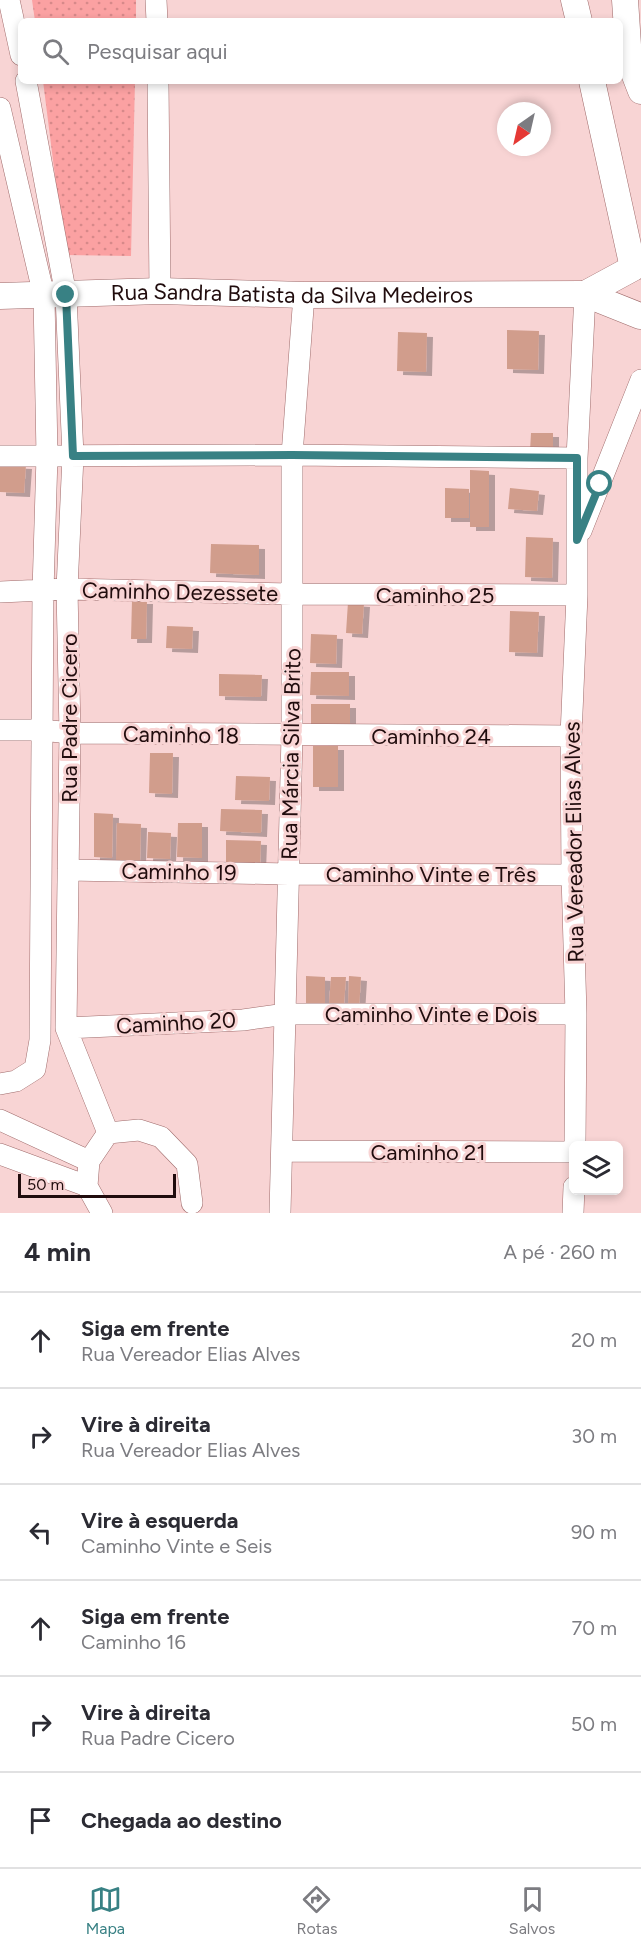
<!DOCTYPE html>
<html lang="pt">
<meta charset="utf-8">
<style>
:root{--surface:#fff;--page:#f7f7f7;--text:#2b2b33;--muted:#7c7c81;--line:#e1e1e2;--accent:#388184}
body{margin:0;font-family:Figtree,sans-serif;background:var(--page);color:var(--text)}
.controls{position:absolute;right:18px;bottom:18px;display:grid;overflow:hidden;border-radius:9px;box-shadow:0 3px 9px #0003}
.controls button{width:54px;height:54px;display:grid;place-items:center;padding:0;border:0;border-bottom:2px solid var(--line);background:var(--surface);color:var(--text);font:30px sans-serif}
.compass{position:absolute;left:497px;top:102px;width:54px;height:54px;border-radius:50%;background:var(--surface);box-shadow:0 3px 9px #0003;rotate:214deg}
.scale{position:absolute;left:18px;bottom:15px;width:158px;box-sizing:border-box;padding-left:6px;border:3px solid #200c0d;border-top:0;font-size:16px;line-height:21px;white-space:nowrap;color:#200c0d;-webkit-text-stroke:4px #f8d4d4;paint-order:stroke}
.stop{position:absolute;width:18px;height:18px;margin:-14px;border:4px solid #388184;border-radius:50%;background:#fff}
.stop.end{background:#388184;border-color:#fff;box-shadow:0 2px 6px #0008}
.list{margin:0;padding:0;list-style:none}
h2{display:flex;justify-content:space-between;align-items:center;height:78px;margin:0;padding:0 24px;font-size:26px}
h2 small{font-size:20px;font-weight:400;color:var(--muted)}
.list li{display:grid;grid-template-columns:39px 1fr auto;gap:18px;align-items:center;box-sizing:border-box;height:96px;padding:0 24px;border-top:2px solid var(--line)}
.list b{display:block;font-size:22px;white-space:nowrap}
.list p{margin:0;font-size:20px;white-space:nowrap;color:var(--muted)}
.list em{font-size:20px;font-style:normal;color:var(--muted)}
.icon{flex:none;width:33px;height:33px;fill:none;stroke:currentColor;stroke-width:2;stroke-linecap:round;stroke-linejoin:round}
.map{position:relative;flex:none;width:641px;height:1213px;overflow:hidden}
.search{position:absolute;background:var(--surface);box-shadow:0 3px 9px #0003;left:18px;right:18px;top:18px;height:66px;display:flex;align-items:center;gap:15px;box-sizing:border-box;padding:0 21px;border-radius:9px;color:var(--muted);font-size:22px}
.sheet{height:654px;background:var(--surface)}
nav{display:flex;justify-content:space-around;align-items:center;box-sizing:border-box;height:84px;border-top:2px solid var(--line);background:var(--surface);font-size:16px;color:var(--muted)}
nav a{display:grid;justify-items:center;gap:3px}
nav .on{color:var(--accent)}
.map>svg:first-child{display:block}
.green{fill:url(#green-dots)}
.building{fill:#d19d8c;filter:url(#shadow)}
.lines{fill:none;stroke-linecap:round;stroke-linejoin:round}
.minor-casing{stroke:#9f6b6b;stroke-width:22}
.tertiary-casing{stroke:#9f6b6b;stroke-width:27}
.minor{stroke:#fff;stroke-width:21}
.tertiary{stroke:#fff;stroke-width:26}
.route{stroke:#388184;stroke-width:8}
.labels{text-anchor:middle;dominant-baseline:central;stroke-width:6;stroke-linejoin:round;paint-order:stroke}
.street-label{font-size:22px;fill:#200c0d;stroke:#f8d4d4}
</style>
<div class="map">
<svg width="641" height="1213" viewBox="0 0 641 1213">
<defs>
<pattern id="green-dots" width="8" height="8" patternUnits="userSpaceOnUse" patternTransform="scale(1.5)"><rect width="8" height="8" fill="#fba1a2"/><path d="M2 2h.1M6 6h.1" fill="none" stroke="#d7898a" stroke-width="1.8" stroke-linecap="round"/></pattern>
<filter id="shadow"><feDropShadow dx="6" dy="4" stdDeviation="0" flood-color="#0004"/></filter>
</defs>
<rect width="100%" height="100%" fill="#f8d4d4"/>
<path class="green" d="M 32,0 L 136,0 L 136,21 L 35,21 Z
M 43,81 L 135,81 L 131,256 L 65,255 Z"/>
<path class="building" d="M 507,330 L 539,331 L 538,370 L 507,369 Z
M 398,332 L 427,333 L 426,372 L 397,371 Z
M 531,433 L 553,433 L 553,451 L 530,451 Z
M 0,464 L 26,465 L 24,493 L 0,492 Z
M 470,470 L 489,471 L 489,527 L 470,527 Z
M 445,488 L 469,489 L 469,518 L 445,518 Z
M 510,488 L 539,491 L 537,511 L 508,509 Z
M 526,537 L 553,538 L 552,578 L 525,577 Z
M 211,544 L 259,545 L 259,575 L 210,573 Z
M 132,600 L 147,600 L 146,639 L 131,639 Z
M 348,602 L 364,603 L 362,634 L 346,633 Z
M 510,611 L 539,612 L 537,653 L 509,652 Z
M 167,626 L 193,627 L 192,649 L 166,648 Z
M 311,634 L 337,635 L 336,664 L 310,663 Z
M 311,672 L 349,672 L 349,696 L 310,695 Z
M 219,674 L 262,675 L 261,697 L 219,696 Z
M 311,704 L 350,704 L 350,729 L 311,729 Z
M 313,746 L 338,746 L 338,787 L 313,787 Z
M 150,753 L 173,753 L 172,794 L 149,793 Z
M 236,776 L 270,777 L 269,801 L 235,800 Z
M 221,809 L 262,810 L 261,833 L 220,831 Z
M 94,813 L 113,814 L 112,858 L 94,857 Z
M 117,823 L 141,824 L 140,861 L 116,860 Z
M 178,823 L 202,823 L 202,858 L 177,857 Z
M 148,832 L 171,833 L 170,859 L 147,858 Z
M 226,840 L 261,841 L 260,866 L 226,865 Z
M 306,976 L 325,977 L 325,1007 L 306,1006 Z
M 349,976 L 361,977 L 359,1009 L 348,1008 Z
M 331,977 L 346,977 L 344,1004 L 329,1004 Z"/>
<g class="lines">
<g class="minor-casing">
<path id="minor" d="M 9,0 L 21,55
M 156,0 L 157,21
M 26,81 L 66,295 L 73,456 L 67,589 L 70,733 L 66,1028 L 108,1133
M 158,81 L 160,291
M 0,108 L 44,296 L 47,456 L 43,591 L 40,1040 L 35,1069 L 16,1081 L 0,1084
M 0,456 L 292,455 L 577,458
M 581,531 L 641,380
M 0,592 L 67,589 L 292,594 L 577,595
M 0,730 L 42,730 L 70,733 L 571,736
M 68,870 L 289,874 L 572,875
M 66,1028 L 243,1020 L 286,1014 L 576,1014
M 0,1120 L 89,1161
M 575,1146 L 576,1014 L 572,875 L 571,736 L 577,595 L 577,458 L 585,294
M 282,1151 L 574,1152
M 0,1154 L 87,1186
M 102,1213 L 87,1186 L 89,1161 L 108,1133 L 139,1130 L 161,1137 L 187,1164 L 192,1203
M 280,1213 L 292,736 L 292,455 L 304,295
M 573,1213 L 574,1187"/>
</g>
<g class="tertiary-casing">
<g id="tertiary">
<path d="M 574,0 L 579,21"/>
<path d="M 625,0 L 629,60 L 641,91"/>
<path d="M 585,294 L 633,268 L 592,81"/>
<path id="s1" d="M 0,296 L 160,291 L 304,295 L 585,294 L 640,316"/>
</g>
</g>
<use href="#minor" class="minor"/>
<use href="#tertiary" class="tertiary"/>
</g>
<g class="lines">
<path class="route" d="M 66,295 L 73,456 L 292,455 L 577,458 L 577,540 L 600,484"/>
</g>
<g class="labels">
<g class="street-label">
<text stroke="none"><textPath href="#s1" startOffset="292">Rua Sandra Batista da Silva Medeiros</textPath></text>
<text transform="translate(180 592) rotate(1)">Caminho Dezessete</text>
<text x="435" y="595">Caminho 25</text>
<text transform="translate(69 718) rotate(-90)">Rua Padre Cicero</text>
<text transform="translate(181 735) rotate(1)">Caminho 18</text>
<text x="431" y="736">Caminho 24</text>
<text transform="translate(291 754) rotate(-89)">Rua Márcia Silva Brito</text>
<text transform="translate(574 842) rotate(-91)">Rua Vereador Elias Alves</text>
<text transform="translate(179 872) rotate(1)">Caminho 19</text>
<text x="431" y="874">Caminho Vinte e Três</text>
<text x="431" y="1014">Caminho Vinte e Dois</text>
<text transform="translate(176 1023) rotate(-3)">Caminho 20</text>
<text x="428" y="1152">Caminho 21</text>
</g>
</g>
</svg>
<div class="controls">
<button><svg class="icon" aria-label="layers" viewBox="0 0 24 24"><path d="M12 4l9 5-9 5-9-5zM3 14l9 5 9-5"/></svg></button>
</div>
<svg class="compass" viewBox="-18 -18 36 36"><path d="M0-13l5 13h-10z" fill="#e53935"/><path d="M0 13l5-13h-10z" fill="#7c7c81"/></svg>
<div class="scale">50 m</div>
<div class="stop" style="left:600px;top:484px"></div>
<div class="stop end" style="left:66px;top:295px"></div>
<div class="search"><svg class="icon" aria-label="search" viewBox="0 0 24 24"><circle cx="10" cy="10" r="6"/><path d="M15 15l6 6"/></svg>Pesquisar aqui</div>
</div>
<section class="sheet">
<h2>4 min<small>A pé · 260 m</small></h2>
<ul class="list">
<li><svg class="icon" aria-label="ahead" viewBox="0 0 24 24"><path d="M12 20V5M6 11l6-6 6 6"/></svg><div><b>Siga em frente</b><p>Rua Vereador Elias Alves</p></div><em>20 m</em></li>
<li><svg class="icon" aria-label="right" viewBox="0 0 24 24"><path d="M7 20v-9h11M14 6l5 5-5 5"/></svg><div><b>Vire à direita</b><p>Rua Vereador Elias Alves</p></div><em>30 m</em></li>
<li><svg class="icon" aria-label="left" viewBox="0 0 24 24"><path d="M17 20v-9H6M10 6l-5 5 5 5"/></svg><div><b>Vire à esquerda</b><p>Caminho Vinte e Seis</p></div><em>90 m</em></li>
<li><svg class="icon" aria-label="ahead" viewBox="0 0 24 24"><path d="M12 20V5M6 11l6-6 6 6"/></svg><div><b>Siga em frente</b><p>Caminho 16</p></div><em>70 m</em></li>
<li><svg class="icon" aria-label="right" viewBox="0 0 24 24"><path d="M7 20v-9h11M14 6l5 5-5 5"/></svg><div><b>Vire à direita</b><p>Rua Padre Cicero</p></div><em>50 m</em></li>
<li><svg class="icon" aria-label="arrive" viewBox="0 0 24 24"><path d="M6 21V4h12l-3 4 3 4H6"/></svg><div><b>Chegada ao destino</b></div></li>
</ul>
</section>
<nav>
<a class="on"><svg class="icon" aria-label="map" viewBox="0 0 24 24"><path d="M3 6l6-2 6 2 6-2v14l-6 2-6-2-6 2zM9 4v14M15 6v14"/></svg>Mapa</a>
<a><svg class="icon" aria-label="directions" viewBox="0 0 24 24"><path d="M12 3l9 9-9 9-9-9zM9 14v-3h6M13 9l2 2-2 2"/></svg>Rotas</a>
<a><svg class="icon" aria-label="saved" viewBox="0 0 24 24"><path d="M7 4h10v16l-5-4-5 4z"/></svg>Salvos</a>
</nav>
